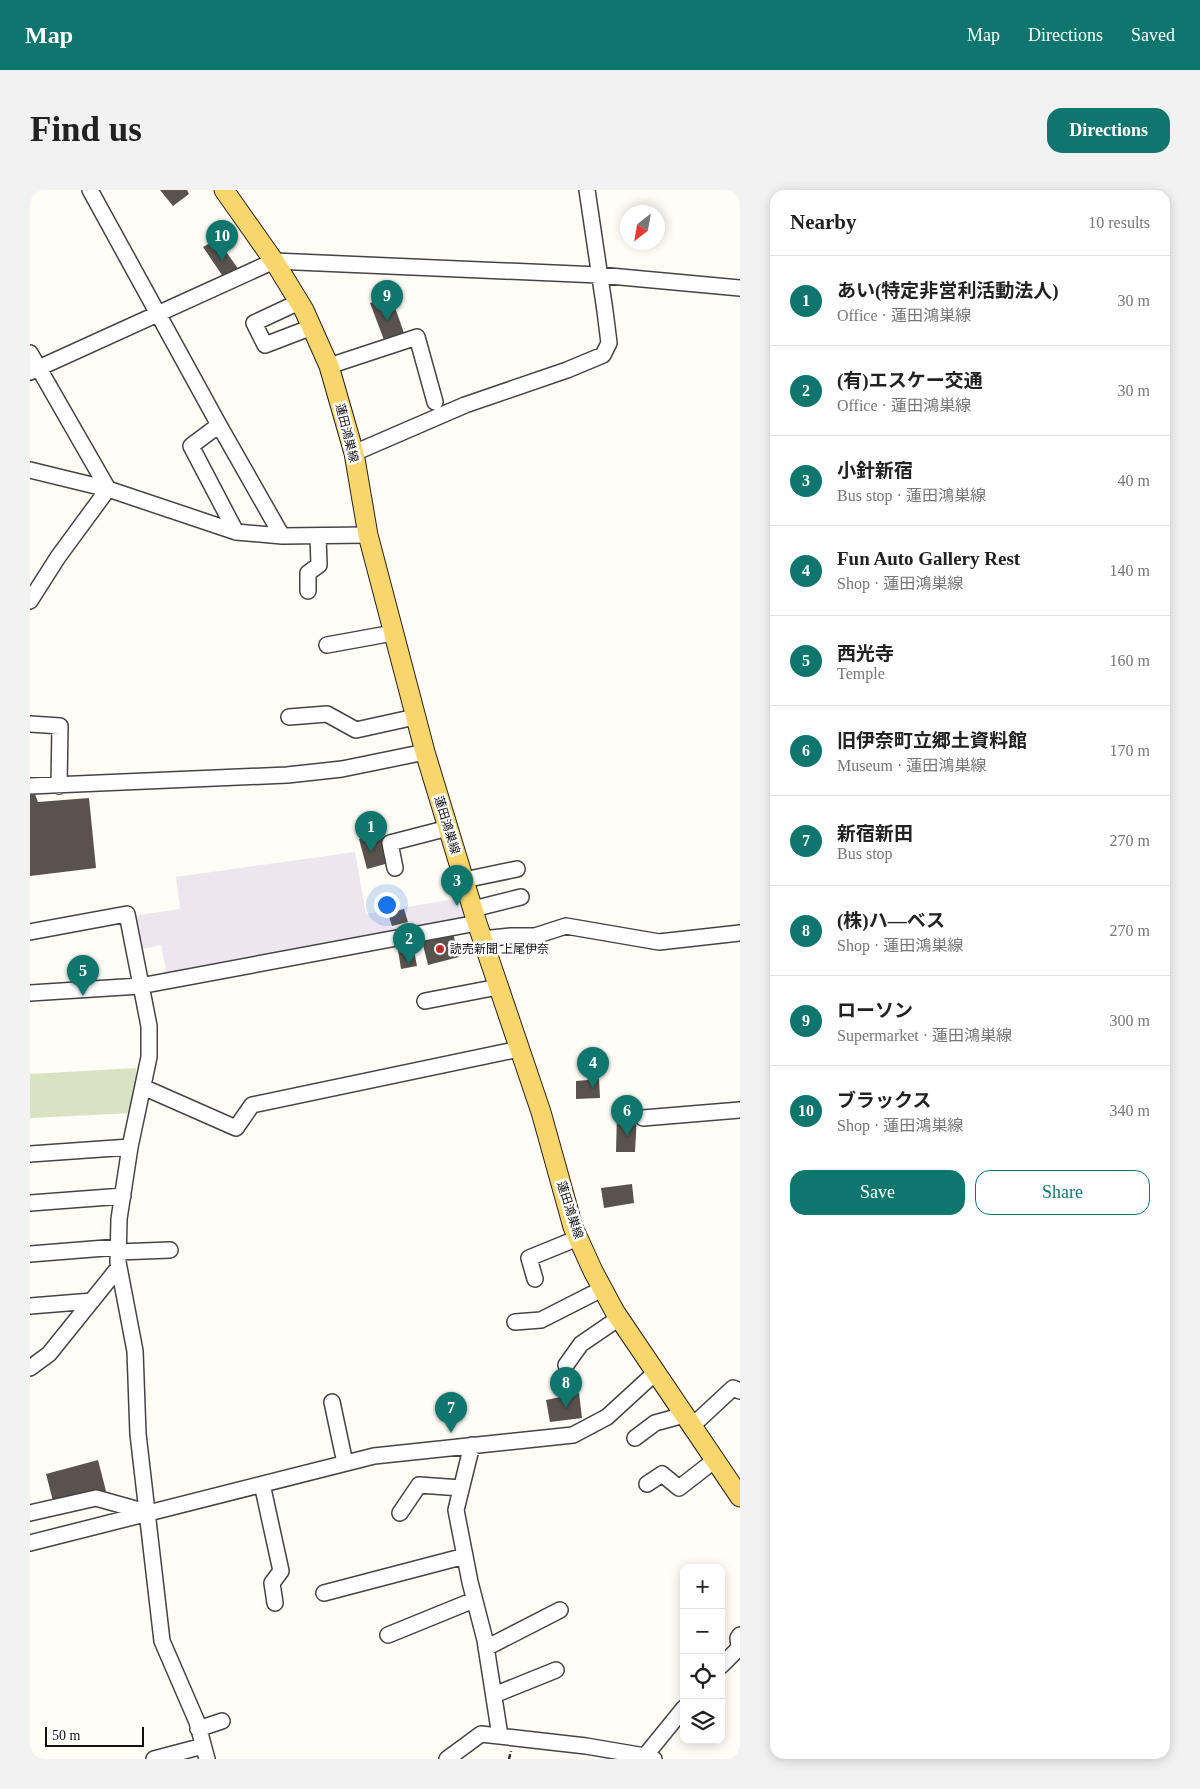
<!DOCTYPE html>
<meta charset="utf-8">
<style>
:root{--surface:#fff;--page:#f2f2f2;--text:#222;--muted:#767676;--line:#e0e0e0;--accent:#0f766e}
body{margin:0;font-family:"Times New Roman","Noto Sans JP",serif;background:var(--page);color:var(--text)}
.controls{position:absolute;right:15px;bottom:15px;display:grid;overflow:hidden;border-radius:10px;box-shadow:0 2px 12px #0003}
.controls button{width:45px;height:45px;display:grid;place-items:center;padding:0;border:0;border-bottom:1px solid var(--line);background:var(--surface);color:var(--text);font:25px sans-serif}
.compass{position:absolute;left:590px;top:15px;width:45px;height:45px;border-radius:50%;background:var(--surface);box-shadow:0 2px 12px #0003;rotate:211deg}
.scale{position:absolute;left:15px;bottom:12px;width:99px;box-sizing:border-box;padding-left:5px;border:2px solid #111;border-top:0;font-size:14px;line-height:18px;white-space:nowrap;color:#111;-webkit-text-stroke:4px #fff;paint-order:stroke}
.you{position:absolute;left:356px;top:714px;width:18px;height:18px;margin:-12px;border:4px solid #fff;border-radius:50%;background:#1a73e8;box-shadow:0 0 0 8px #1a73e833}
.badge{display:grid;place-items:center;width:32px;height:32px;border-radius:50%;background:var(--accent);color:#fff;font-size:16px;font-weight:700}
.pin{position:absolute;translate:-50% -41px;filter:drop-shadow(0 1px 2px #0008)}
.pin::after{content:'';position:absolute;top:26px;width:18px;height:15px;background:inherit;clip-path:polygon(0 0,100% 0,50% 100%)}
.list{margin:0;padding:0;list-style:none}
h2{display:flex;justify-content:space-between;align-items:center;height:65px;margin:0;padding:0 20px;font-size:21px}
h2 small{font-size:16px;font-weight:400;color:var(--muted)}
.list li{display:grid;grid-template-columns:32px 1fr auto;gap:15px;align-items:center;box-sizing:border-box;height:90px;padding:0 20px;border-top:1px solid var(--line)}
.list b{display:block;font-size:19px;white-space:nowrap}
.list p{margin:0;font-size:16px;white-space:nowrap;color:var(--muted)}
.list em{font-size:16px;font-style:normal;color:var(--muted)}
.actions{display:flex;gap:10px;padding:15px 20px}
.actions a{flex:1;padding:11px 0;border:1px solid var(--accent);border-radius:15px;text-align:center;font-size:18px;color:var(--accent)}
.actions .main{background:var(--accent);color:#fff}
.icon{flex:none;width:28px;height:28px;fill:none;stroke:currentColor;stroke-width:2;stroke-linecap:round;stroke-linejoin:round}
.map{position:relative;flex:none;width:710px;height:1569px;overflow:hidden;border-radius:15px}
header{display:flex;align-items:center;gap:30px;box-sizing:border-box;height:70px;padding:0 25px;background:var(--accent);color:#fff}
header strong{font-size:24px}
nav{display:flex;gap:28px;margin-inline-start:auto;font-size:18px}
.intro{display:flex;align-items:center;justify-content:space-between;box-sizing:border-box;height:120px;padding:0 30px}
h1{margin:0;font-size:35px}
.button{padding:12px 22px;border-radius:15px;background:var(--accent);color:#fff;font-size:18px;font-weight:700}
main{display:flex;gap:30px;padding:0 30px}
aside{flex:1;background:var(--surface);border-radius:15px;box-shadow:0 2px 12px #0003}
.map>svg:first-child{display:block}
.industrial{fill:#eee6ef}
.cemetery{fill:#d9e3c4}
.building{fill:#5a524d}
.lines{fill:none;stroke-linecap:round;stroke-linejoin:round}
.minor-casing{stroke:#444;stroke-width:18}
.major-casing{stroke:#222;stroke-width:21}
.path{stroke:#333;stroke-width:2.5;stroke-dasharray:5 2.5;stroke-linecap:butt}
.minor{stroke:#fff;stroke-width:15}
.major{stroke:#f9d66b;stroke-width:19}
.poi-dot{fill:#c4262e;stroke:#fff;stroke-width:2}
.labels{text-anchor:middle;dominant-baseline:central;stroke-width:5;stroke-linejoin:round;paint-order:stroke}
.street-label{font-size:12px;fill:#111;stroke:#fff}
.poi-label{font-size:12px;fill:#111;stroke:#fff;text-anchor:start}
</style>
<header>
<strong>Map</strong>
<nav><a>Map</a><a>Directions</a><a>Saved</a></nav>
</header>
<div class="intro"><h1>Find us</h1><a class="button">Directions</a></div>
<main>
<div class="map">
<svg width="710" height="1569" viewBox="0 0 710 1569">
<rect width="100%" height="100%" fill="#fffdf5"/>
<path class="industrial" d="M 325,662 L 336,724 L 431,708 L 435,729 L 137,785 L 131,755 L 108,760 L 103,726 L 150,719 L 146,687 Z"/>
<path class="cemetery" d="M 106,878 L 105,923 L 0,928 L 0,884 Z"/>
<path class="building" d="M 130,0 L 157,0 L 159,4 L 143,16 Z
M 187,49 L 209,80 L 194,88 L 173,57 Z
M 361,106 L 374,143 L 354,150 L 340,113 Z
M 5,604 L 8,612 L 59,608 L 66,678 L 0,686 L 0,605 Z
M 351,643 L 359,673 L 337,679 L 329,649 Z
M 374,719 L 378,732 L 362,736 L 358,723 Z
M 423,743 L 429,767 L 398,775 L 392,751 Z
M 382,750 L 387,776 L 371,779 L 367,753 Z
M 569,889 L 570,908 L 546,909 L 546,891 Z
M 587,923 L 607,924 L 605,962 L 586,962 Z
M 602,994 L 604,1013 L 574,1018 L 571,998 Z
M 549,1203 L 552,1228 L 520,1232 L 516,1210 Z
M 68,1270 L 76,1301 L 24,1315 L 16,1284 Z"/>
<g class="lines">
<g class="minor-casing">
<path id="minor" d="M 60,0 L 189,235 L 252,346
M 269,112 L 224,133 L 235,155 L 282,137
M 0,163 L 78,299
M 299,176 L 387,147 L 405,212
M 0,182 L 244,71 L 569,85 L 710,98
M 189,235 L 161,256 L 206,342
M 324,263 L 435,215 L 537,180 L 573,165 L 579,153 L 575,121 L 557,0
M 0,280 L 78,299 L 206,342 L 252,346 L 338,345
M 278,401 L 278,383 L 289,375 L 288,346
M 0,411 L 28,367 L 78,299
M 297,455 L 363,443
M 259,527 L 297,524 L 326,540 L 385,527
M 0,534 L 30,536 L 29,596
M 0,596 L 257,585 L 312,579 L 395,562
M 365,678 L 360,653 L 418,638
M 434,690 L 487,679
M 443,719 L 491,707
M 0,742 L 97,724 L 119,836 L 119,867 L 100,957 L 89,1029 L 88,1072 L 105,1161 L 108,1244 L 132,1451 L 167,1532 L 177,1569
M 452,749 L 481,746 L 505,746 L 536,736 L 629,752 L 710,743
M 0,803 L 110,796 L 447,733
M 395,811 L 468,797
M 113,897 L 206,938 L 222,915 L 489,859
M 613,928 L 710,920
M 0,964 L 100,957
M 0,1013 L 93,1006
M 88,1062 L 140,1060
M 0,1064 L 88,1057
M 505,1089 L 499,1068 L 548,1048
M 0,1116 L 62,1111
M 485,1132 L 511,1130 L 572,1099
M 536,1175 L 551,1154 L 589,1128
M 0,1178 L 19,1164 L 89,1077
M 302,1212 L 315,1273
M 662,1236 L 703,1198 L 710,1201
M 605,1248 L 625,1233 L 654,1225
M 442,1255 L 426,1320 L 440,1392 L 455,1450 L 470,1546
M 232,1294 L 251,1381 L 242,1393 L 245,1413
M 617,1294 L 632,1284 L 649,1298 L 685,1270
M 0,1323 L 66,1308 L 116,1322
M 370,1323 L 389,1295 L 431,1298
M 0,1353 L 344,1266 L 543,1245 L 577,1227 L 625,1183
M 294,1403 L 435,1366
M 358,1445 L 444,1410
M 456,1458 L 530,1420
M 691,1476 L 709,1458 L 708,1448 L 710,1445
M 464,1505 L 526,1480
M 168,1539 L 192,1531
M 615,1566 L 654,1518
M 124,1569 L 173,1556
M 417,1569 L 451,1544 L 556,1556 L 615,1566 L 624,1569"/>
</g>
<g class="major-casing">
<path id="major" d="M 194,0 L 244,71 L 274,120 L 299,176 L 324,263 L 338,345 L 395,562 L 447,733 L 511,922 L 543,1037 L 563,1081 L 585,1122 L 710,1307"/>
</g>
<path class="path" d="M 479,1569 L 481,1561"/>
<use href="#minor" class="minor"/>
<use href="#major" class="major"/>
</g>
<circle class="poi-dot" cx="410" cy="759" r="5"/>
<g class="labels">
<g class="street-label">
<text transform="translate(317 243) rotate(76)">蓮田鴻巣線</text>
<text transform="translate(417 635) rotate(73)">蓮田鴻巣線</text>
<text transform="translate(540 1020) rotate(72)">蓮田鴻巣線</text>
</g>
<g class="poi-label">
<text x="420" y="759">読売新聞 上尾伊奈</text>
</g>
</g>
</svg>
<div class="controls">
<button>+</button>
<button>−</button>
<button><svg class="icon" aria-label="locate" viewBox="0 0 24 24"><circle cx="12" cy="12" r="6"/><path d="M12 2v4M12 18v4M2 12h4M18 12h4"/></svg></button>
<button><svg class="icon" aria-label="layers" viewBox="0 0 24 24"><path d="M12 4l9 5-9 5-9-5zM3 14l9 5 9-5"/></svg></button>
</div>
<svg class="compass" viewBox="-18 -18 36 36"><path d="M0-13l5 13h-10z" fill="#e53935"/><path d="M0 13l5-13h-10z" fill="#767676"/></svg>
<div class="scale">50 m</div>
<div class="you"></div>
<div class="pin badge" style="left:341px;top:662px">1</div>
<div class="pin badge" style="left:379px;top:774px">2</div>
<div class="pin badge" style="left:427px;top:716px">3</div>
<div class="pin badge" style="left:563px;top:898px">4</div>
<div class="pin badge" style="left:53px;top:806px">5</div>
<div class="pin badge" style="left:597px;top:946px">6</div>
<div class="pin badge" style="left:421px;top:1243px">7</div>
<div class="pin badge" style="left:536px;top:1218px">8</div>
<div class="pin badge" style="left:357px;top:131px">9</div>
<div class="pin badge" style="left:192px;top:71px">10</div>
</div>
<aside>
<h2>Nearby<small>10 results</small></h2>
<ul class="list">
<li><span class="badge">1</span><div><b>あい(特定非営利活動法人)</b><p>Office · 蓮田鴻巣線</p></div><em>30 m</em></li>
<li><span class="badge">2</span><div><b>(有)エスケー交通</b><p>Office · 蓮田鴻巣線</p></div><em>30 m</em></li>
<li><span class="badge">3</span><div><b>小針新宿</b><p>Bus stop · 蓮田鴻巣線</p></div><em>40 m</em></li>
<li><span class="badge">4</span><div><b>Fun Auto Gallery Rest</b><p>Shop · 蓮田鴻巣線</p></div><em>140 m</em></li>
<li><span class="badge">5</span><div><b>西光寺</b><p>Temple</p></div><em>160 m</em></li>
<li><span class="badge">6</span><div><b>旧伊奈町立郷土資料館</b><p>Museum · 蓮田鴻巣線</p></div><em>170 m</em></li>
<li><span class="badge">7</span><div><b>新宿新田</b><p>Bus stop</p></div><em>270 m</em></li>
<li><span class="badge">8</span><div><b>(株)ハ―ベス</b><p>Shop · 蓮田鴻巣線</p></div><em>270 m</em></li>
<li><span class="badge">9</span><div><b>ローソン</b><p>Supermarket · 蓮田鴻巣線</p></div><em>300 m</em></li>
<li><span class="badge">10</span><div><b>ブラックス</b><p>Shop · 蓮田鴻巣線</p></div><em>340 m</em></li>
</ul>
<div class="actions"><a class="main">Save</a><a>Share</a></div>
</aside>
</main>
